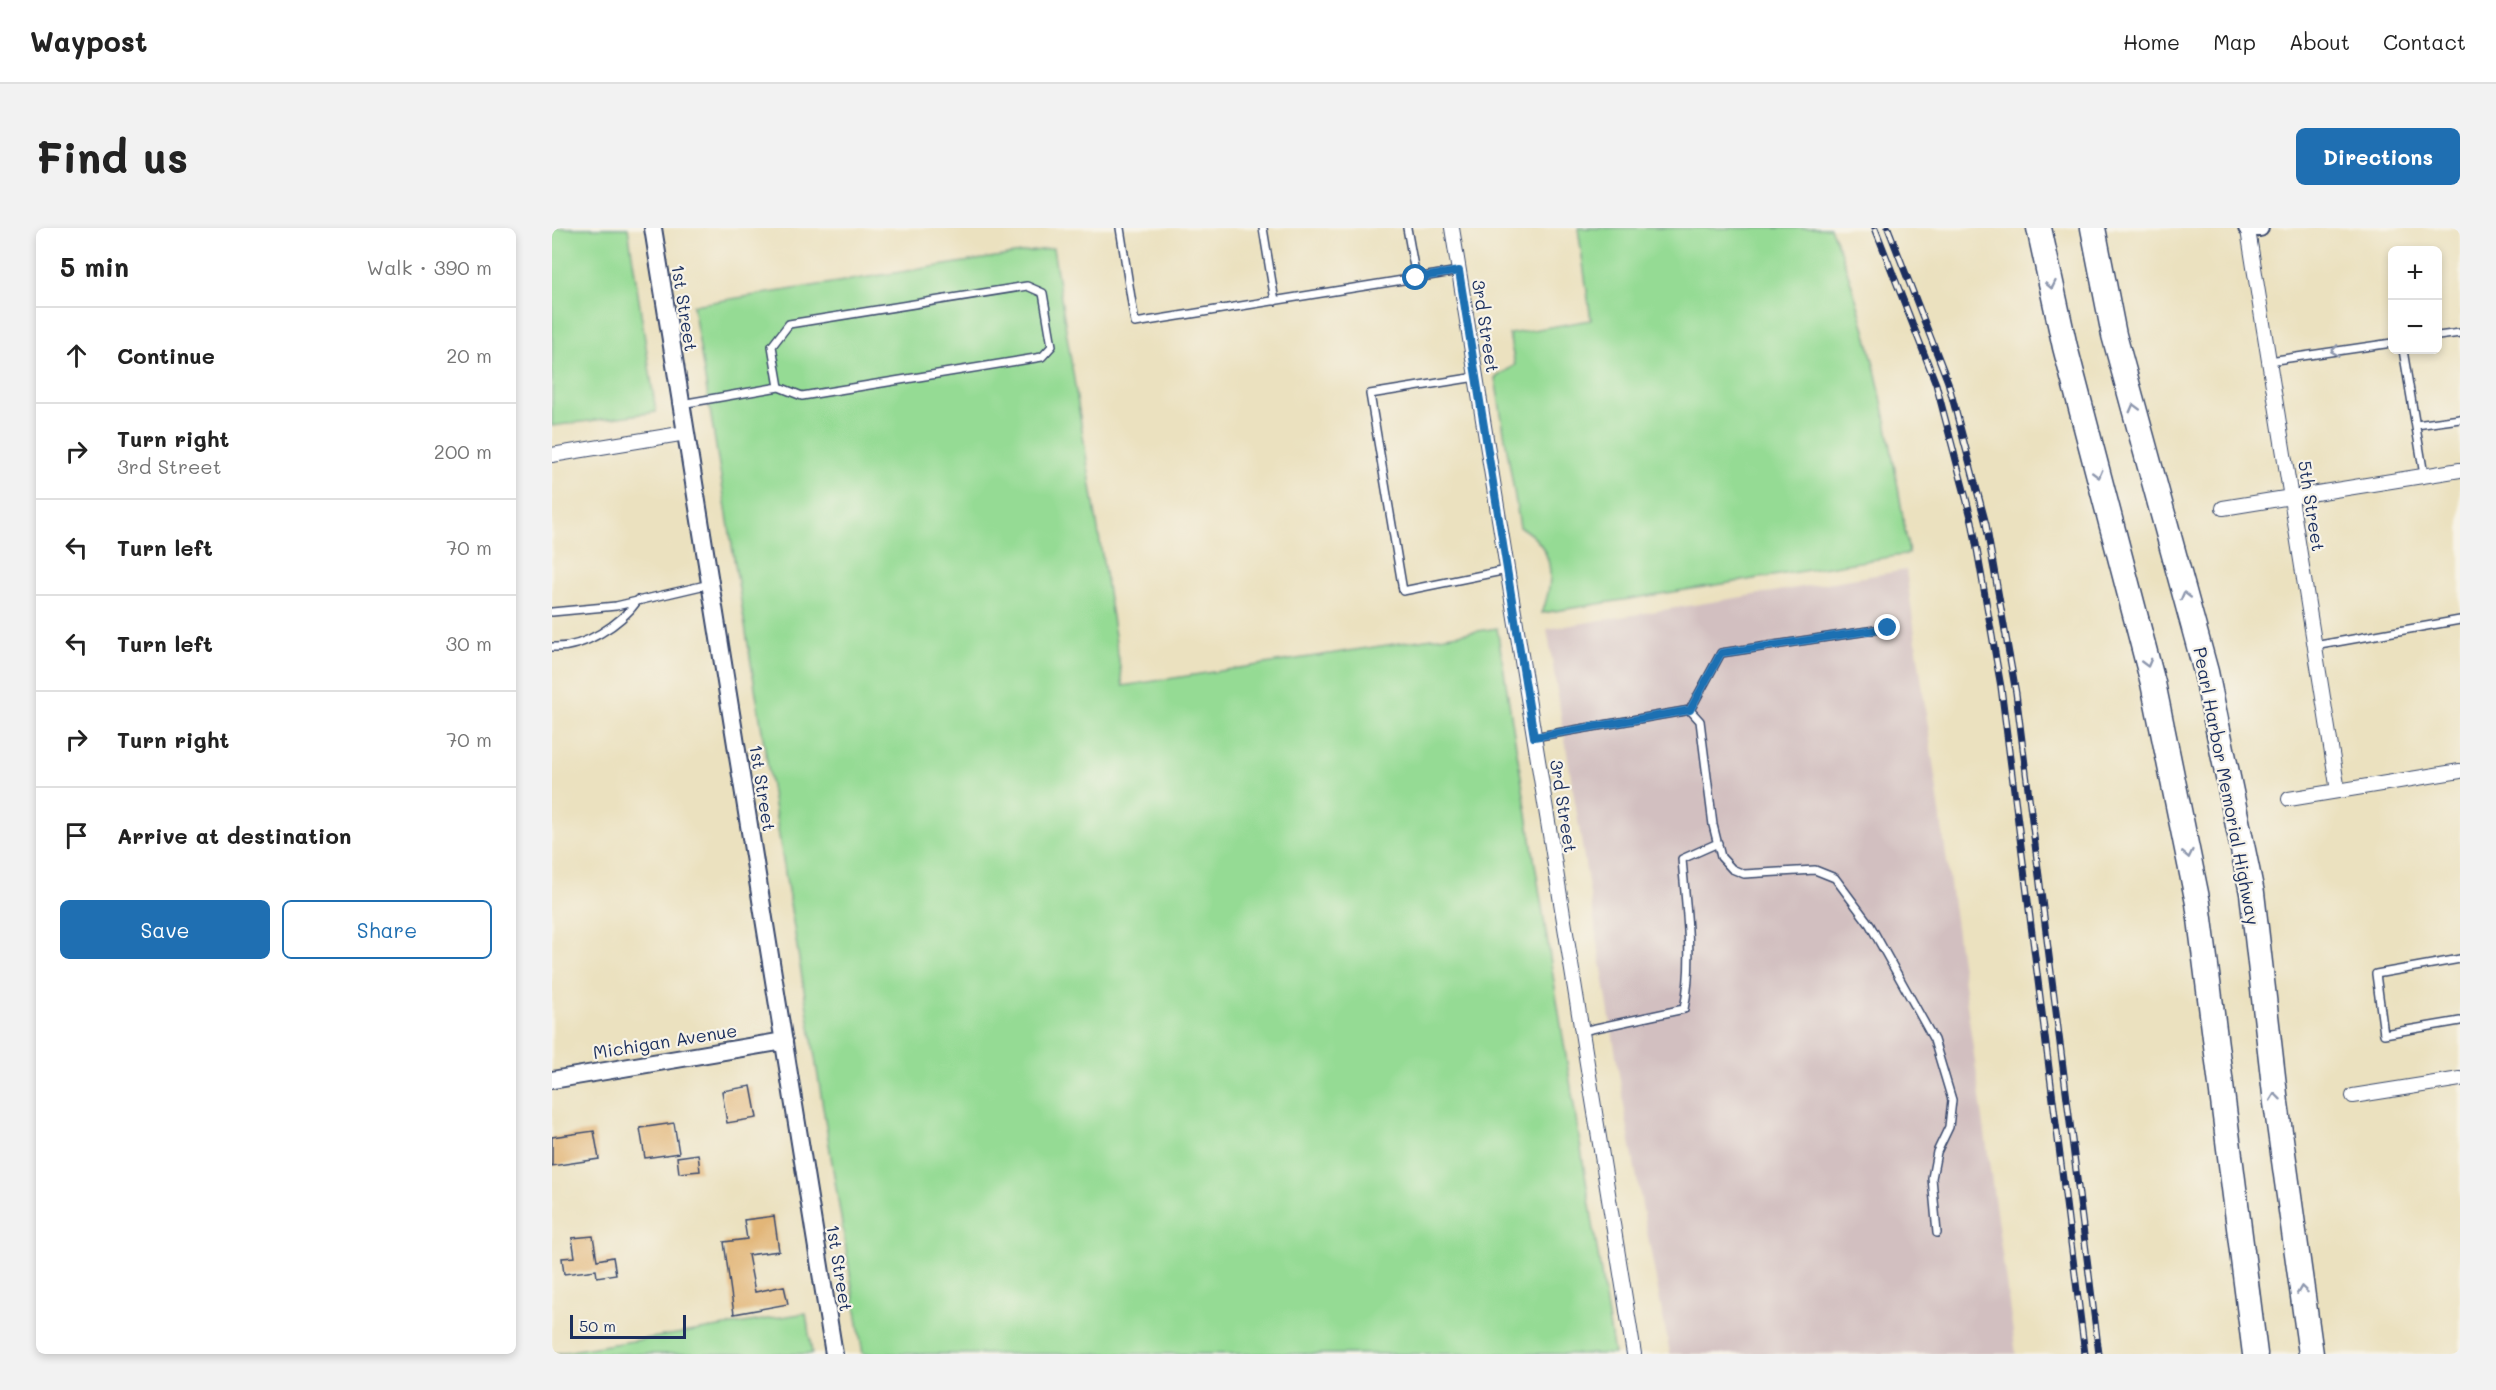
<!DOCTYPE html>
<meta charset="utf-8">
<style>
:root{--surface:#fff;--page:#f2f2f2;--text:#222;--muted:#767676;--line:#e0e0e0;--accent:#1f6fb2}
body{margin:0;font-family:Mali,sans-serif;background:var(--page);color:var(--text)}
.controls{position:absolute;right:18px;top:18px;display:grid;overflow:hidden;border-radius:9px;box-shadow:0 3px 9px #0003}
.controls button{width:54px;height:54px;display:grid;place-items:center;padding:0;border:0;border-bottom:2px solid var(--line);background:var(--surface);color:var(--text);font:30px sans-serif}
.scale{position:absolute;left:18px;bottom:15px;width:116px;box-sizing:border-box;padding-left:6px;border:3px solid #1b2f5e;border-top:0;font-size:16px;line-height:21px;white-space:nowrap;color:#1b2f5e;-webkit-text-stroke:4px #f7f3e8;paint-order:stroke}
.stop{position:absolute;width:18px;height:18px;margin:-14px;border:4px solid #1f6fb2;border-radius:50%;background:#fff}
.stop.end{background:#1f6fb2;border-color:#fff;box-shadow:0 2px 6px #0008}
.list{margin:0;padding:0;list-style:none}
h2{display:flex;justify-content:space-between;align-items:center;height:78px;margin:0;padding:0 24px;font-size:26px}
h2 small{font-size:20px;font-weight:400;color:var(--muted)}
.list li{display:grid;grid-template-columns:39px 1fr auto;gap:18px;align-items:center;box-sizing:border-box;height:96px;padding:0 24px;border-top:2px solid var(--line)}
.list b{display:block;font-size:22px;white-space:nowrap}
.list p{margin:0;font-size:20px;white-space:nowrap;color:var(--muted)}
.list em{font-size:20px;font-style:normal;color:var(--muted)}
.actions{display:flex;gap:12px;padding:18px 24px}
.actions a{flex:1;padding:14px 0;border:2px solid var(--accent);border-radius:9px;text-align:center;font-size:21px;color:var(--accent)}
.actions .main{background:var(--accent);color:#fff}
.icon{flex:none;width:33px;height:33px;fill:none;stroke:currentColor;stroke-width:2;stroke-linecap:round;stroke-linejoin:round}
.map{position:relative;flex:none;width:1908px;height:1126px;overflow:hidden;border-radius:9px}
header{display:flex;align-items:center;gap:36px;box-sizing:border-box;height:84px;padding:0 30px;background:var(--surface);border-bottom:2px solid var(--line)}
header strong{font-size:28px}
nav{display:flex;gap:33px;margin-inline-start:auto;font-size:21px}
.intro{display:flex;align-items:center;justify-content:space-between;box-sizing:border-box;height:144px;padding:0 36px}
h1{margin:0;font-size:42px}
.button{padding:15px 27px;border-radius:9px;background:var(--accent);color:#fff;font-size:21px;font-weight:700}
main{display:flex;gap:36px;padding:0 36px}
aside{flex:1;background:var(--surface);border-radius:9px;box-shadow:0 3px 9px #0003}
.map>svg:first-child{display:block}
.industrial{fill:#d2bfc0}
.green{fill:#95db94;stroke:#588579;stroke-width:1.5}
.building{fill:#e2b678}
.lines{fill:none;stroke-linecap:round;stroke-linejoin:round}
.service-casing{stroke:#3a4a6d;stroke-width:10}
.minor-casing{stroke:#3a4a6d;stroke-width:16}
.tertiary-casing{stroke:#3a4a6d;stroke-width:20}
.motorway-casing{stroke:#3a4a6d;stroke-width:27}
.service{stroke:#fff;stroke-width:7}
.minor{stroke:#fff;stroke-width:14}
.tertiary{stroke:#fff;stroke-width:16}
.motorway{stroke:#fff;stroke-width:24}
.rail-casing{stroke:#1b2f5e;stroke-width:7}
.rail{stroke:#f7f3e8;stroke-width:4.5;stroke-dasharray:14;stroke-linecap:butt}
.oneway{stroke:#8d97ae}
.route{stroke:#1f6fb2;stroke-width:8}
.labels{text-anchor:middle;dominant-baseline:central;stroke-width:4.5;stroke-linejoin:round;paint-order:stroke}
.street-label{font-size:18px;fill:#1b2f5e;stroke:#f7f3e8}
</style>
<header>
<strong>Waypost</strong>
<nav><a>Home</a><a>Map</a><a>About</a><a>Contact</a></nav>
</header>
<div class="intro"><h1>Find us</h1><a class="button">Directions</a></div>
<main>
<aside>
<h2>5 min<small>Walk · 390 m</small></h2>
<ul class="list">
<li><svg class="icon" aria-label="ahead" viewBox="0 0 24 24"><path d="M12 20V5M6 11l6-6 6 6"/></svg><div><b>Continue</b></div><em>20 m</em></li>
<li><svg class="icon" aria-label="right" viewBox="0 0 24 24"><path d="M7 20v-9h11M14 6l5 5-5 5"/></svg><div><b>Turn right</b><p>3rd Street</p></div><em>200 m</em></li>
<li><svg class="icon" aria-label="left" viewBox="0 0 24 24"><path d="M17 20v-9H6M10 6l-5 5 5 5"/></svg><div><b>Turn left</b></div><em>70 m</em></li>
<li><svg class="icon" aria-label="left" viewBox="0 0 24 24"><path d="M17 20v-9H6M10 6l-5 5 5 5"/></svg><div><b>Turn left</b></div><em>30 m</em></li>
<li><svg class="icon" aria-label="right" viewBox="0 0 24 24"><path d="M7 20v-9h11M14 6l5 5-5 5"/></svg><div><b>Turn right</b></div><em>70 m</em></li>
<li><svg class="icon" aria-label="arrive" viewBox="0 0 24 24"><path d="M6 21V4h12l-3 4 3 4H6"/></svg><div><b>Arrive at destination</b></div></li>
</ul>
<div class="actions"><a class="main">Save</a><a>Share</a></div>
</aside>
<div class="map">
<svg width="1908" height="1126" viewBox="0 0 1908 1126">
<rect width="100%" height="100%" fill="#f7f3e8"/>
<filter id="ink" filterUnits="userSpaceOnUse"><feTurbulence type="fractalNoise" baseFrequency=".0167" numOctaves="2"/><feDisplacementMap in="SourceGraphic" scale="12" xChannelSelector="R" yChannelSelector="G"/><feConvolveMatrix kernelMatrix="1 2 1 2 8 2 1 2 1" color-interpolation-filters="sRGB"/></filter>
<filter id="wash" filterUnits="userSpaceOnUse"><feTurbulence type="fractalNoise" baseFrequency=".008" numOctaves="4" result="noise"/><feDisplacementMap in="SourceGraphic" scale="24" xChannelSelector="R" yChannelSelector="G"/><feGaussianBlur stdDeviation="1.35" result="paint"/><feColorMatrix in="noise" values="0 0 0 0 0 0 0 0 0 0 0 0 0 0 0 0 0 1.4 0 .05"/><feComposite in="paint" operator="in"/></filter>
<g filter="url(#wash)">
<rect width="100%" height="100%" fill="#ebe1bf"/>
<path class="industrial" d="M 1354,342 L 1464,1126 L 1118,1126 L 1077,908 L 995,401 Z"/>
<path class="green" d="M 0,0 L 76,0 L 104,184 L 0,198 Z
M 1026,0 L 1278,0 C 1290,23 1297,49 1305,74 C 1330,156 1343,241 1357,326 L 990,385 C 1003,350 1003,319 968,299 L 943,150 L 963,137 L 957,106 L 1039,92 Z
M 501,20 L 571,458 L 945,400 L 1062,1126 L 311,1126 L 141,77 Z
M 254,1085 L 260,1126 L 0,1126 Z"/>
<g id="blocks">
<path class="building" d="M 199,858 L 205,890 L 175,895 L 170,863 Z
M 122,895 L 127,925 L 93,930 L 88,900 Z
M 42,903 L 47,931 L 0,938 L 0,909 Z
M 146,926 L 148,943 L 127,945 L 125,929 Z
M 222,988 L 227,1023 L 196,1027 L 203,1064 L 232,1058 L 236,1076 L 182,1086 L 172,1014 L 195,1011 L 192,992 Z
M 41,1008 L 45,1032 L 61,1029 L 64,1046 L 45,1049 L 44,1042 L 12,1046 L 10,1030 L 23,1029 L 20,1010 Z"/>
</g>
</g>
<g filter="url(#ink)">
<use href="#blocks" fill-opacity="0" stroke="#3a4a6d" stroke-width="1.5"/>
<g class="lines">
<g class="service-casing">
<path id="service" d="M 568,0 L 583,95 L 907,43
M 711,0 L 723,73
M 855,0 L 864,50
M 1886,108 L 1908,105
M 1851,122 L 1872,247
M 1717,133 L 1840,115
M 924,149 L 818,166 L 851,363 L 955,342
M 129,176 L 227,159 L 250,168 L 490,129 L 500,118 L 491,65 L 475,58 L 237,96 L 220,118 L 227,159
M 1864,197 L 1908,191
M 0,384 L 64,378 L 158,356
M 1762,418 L 1908,392
M 0,419 C 32,421 69,396 86,372
M 1138,482 L 1169,425 L 1336,400
M 982,509 L 1138,482 L 1148,493 L 1161,597 L 1169,629 L 1180,641 L 1192,646 L 1263,642 L 1283,650 L 1318,697 L 1382,812 L 1400,872 L 1397,899 L 1385,924 L 1380,950 L 1385,1005
M 1908,731 L 1824,746 L 1832,806 L 1908,793
M 1030,803 L 1132,781 C 1142,732 1134,680 1130,631 L 1166,615"/>
</g>
<g class="minor-casing">
<path id="minor" d="M 900,0 L 1082,1126
M 1696,2 L 1786,563
M 0,227 L 134,205
M 1671,280 L 1908,242
M 1737,571 L 1908,543
M 1801,868 L 1908,851"/>
</g>
<g class="tertiary-casing">
<path id="tertiary" d="M 101,0 L 282,1126
M 1695,0 L 1708,0
M 0,852 L 232,813"/>
</g>
<g class="motorway-casing">
<path id="motorway" d="M 1487,0 L 1513,119 L 1601,455 L 1646,675 L 1703,1126
M 1541,0 L 1562,107 L 1654,444 L 1700,665 L 1724,875 L 1759,1126"/>
</g>
<use href="#service" class="service"/>
<use href="#minor" class="minor"/>
<use href="#tertiary" class="tertiary"/>
<use href="#motorway" class="motorway"/>
<g class="rail-casing">
<path id="rail" d="M 1323,0 L 1384,156 L 1420,293 L 1449,459 L 1533,1126
M 1336,0 L 1396,154 L 1434,296 L 1464,465 L 1547,1126"/>
</g>
<use href="#rail" class="rail"/>
</g>
<defs><path id="oneway-chevron" d="M-2-3.5L2.5 0L-2 3.5" fill="none" stroke-width="1.6" stroke-linecap="round" stroke-linejoin="round" transform="scale(1.5)"/></defs>
<g class="oneway">
<use href="#oneway-chevron" transform="translate(1499 57) rotate(78)"/>
<use href="#oneway-chevron" transform="translate(1783 123) rotate(172)"/>
<use href="#oneway-chevron" transform="translate(1582 180) rotate(-105)"/>
<use href="#oneway-chevron" transform="translate(1546 246) rotate(75)"/>
<use href="#oneway-chevron" transform="translate(1633 368) rotate(-105)"/>
<use href="#oneway-chevron" transform="translate(1595 435) rotate(75)"/>
<use href="#oneway-chevron" transform="translate(1636 626) rotate(78)"/>
<use href="#oneway-chevron" transform="translate(1723 869) rotate(-97)"/>
<use href="#oneway-chevron" transform="translate(1750 1062) rotate(-98)"/>
</g>
</g>
<g class="lines" filter="url(#ink)">
<path class="route" d="M 864,50 L 907,43 L 982,509 L 1138,482 L 1169,425 L 1336,400"/>
</g>
<g class="labels">
<g class="street-label">
<text transform="translate(133 80) rotate(81)">1st Street</text>
<text transform="translate(934 98) rotate(81)">3rd Street</text>
<text transform="translate(1760 278) rotate(81)">5th Street</text>
<text transform="translate(1675 558) rotate(79)">Pearl Harbor Memorial Highway</text>
<text transform="translate(211 560) rotate(81)">1st Street</text>
<text transform="translate(1012 578) rotate(81)">3rd Street</text>
<text transform="translate(113 813) rotate(-9)">Michigan Avenue</text>
<text transform="translate(288 1040) rotate(81)">1st Street</text>
</g>
</g>
</svg>
<div class="controls">
<button>+</button>
<button>−</button>
</div>
<div class="scale">50 m</div>
<div class="stop" style="left:864px;top:50px"></div>
<div class="stop end" style="left:1336px;top:400px"></div>
</div>
</main>
